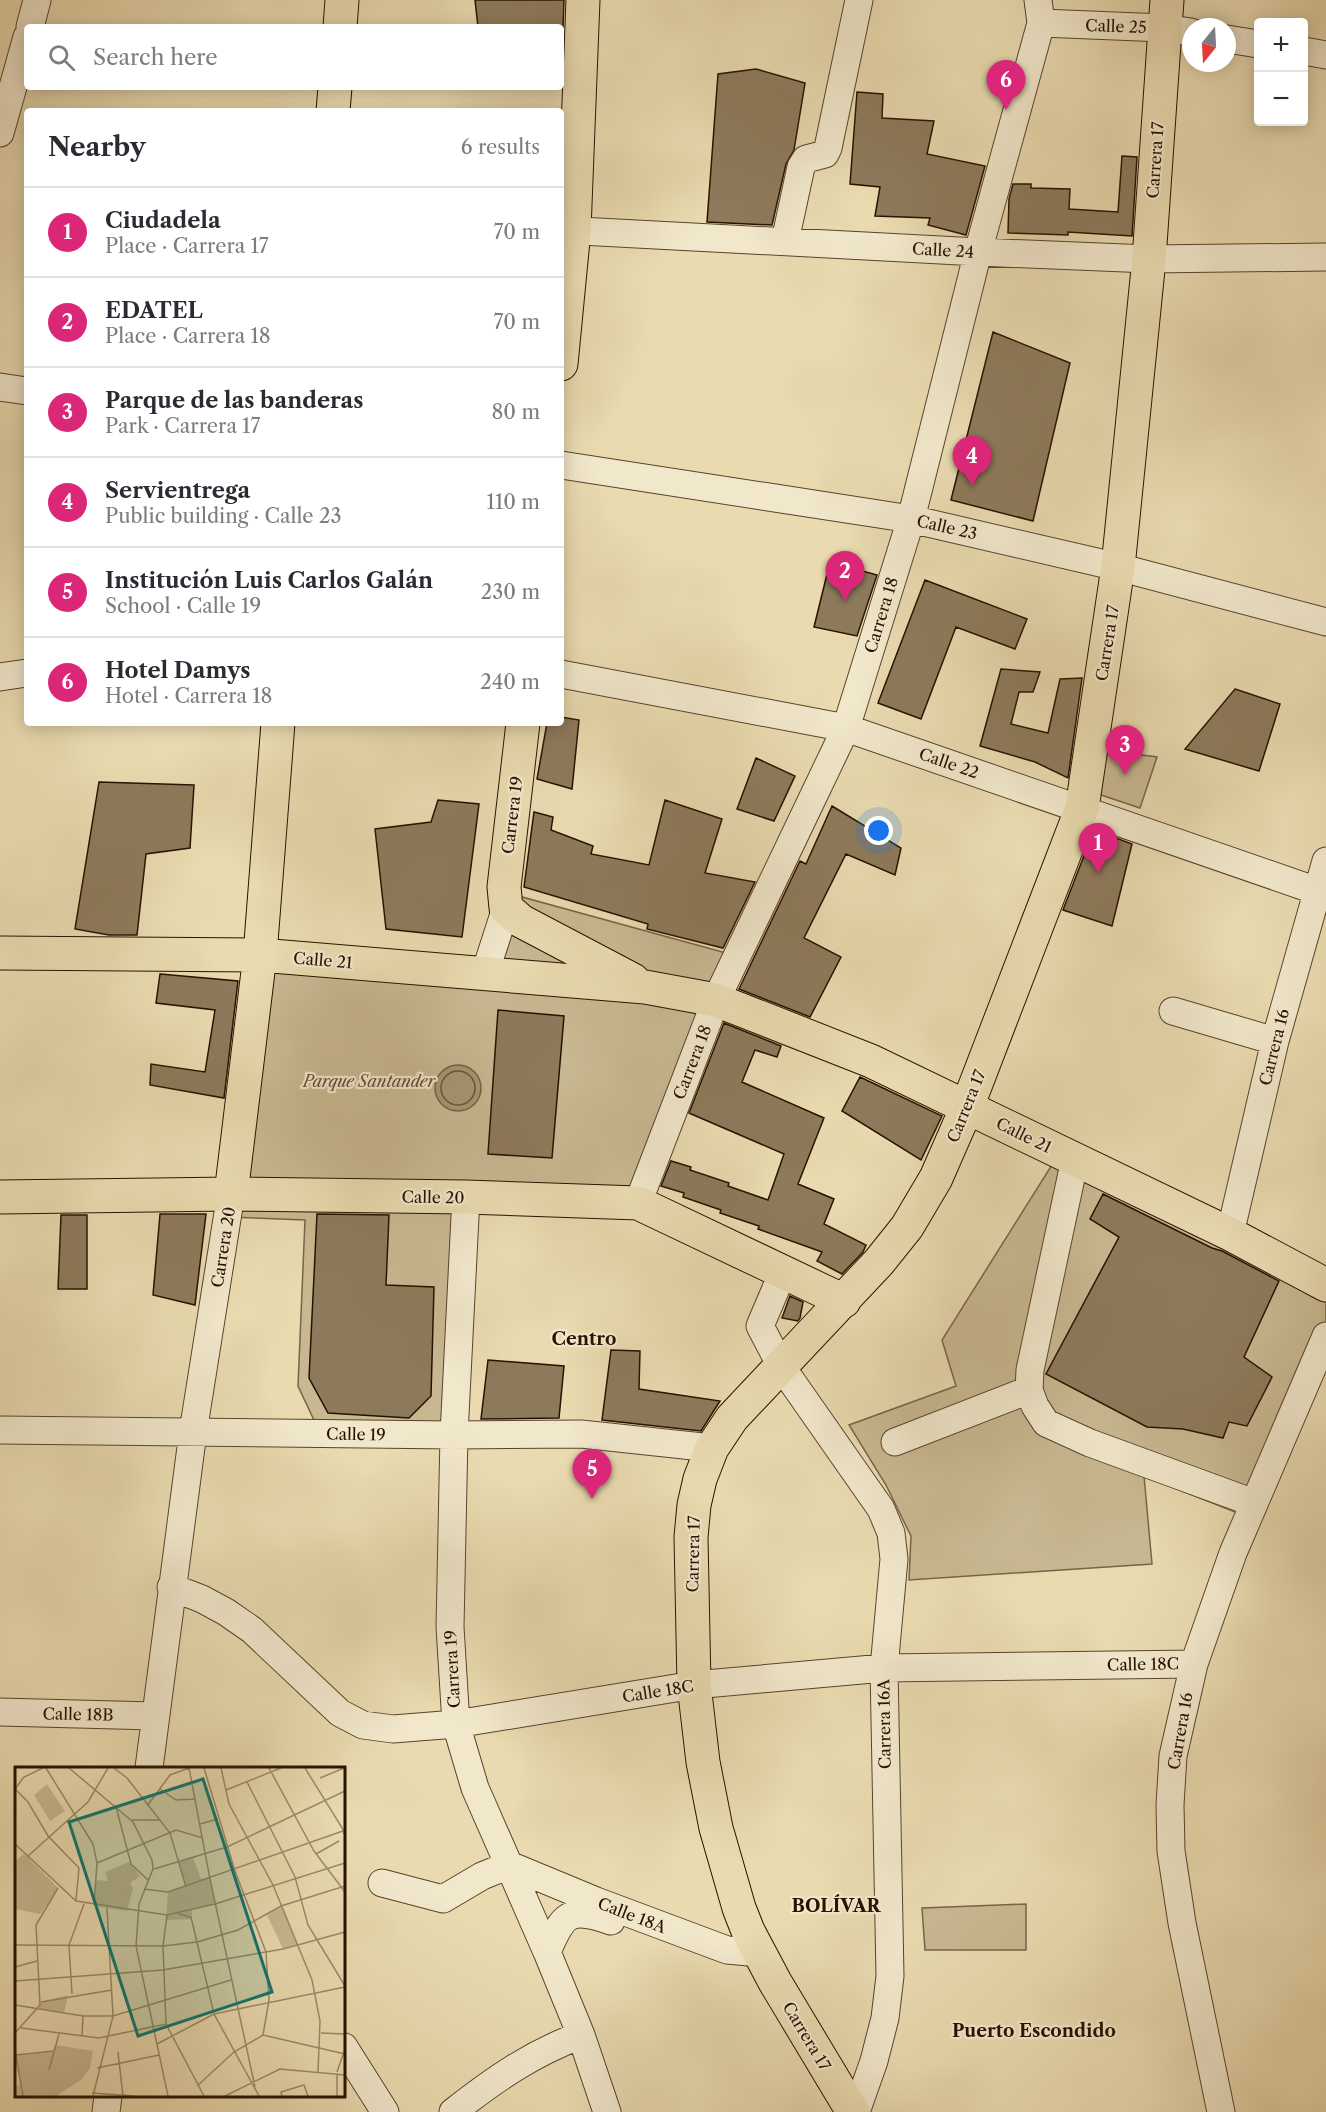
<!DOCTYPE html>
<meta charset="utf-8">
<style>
:root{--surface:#fff;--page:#f2f2f3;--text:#2b2b33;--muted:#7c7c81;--line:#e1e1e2;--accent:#db2777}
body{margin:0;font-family:"Libre Caslon Text",serif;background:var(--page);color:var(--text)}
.controls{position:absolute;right:18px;top:18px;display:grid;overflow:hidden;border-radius:6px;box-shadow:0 3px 15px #0003}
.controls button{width:54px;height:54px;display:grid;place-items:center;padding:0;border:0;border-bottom:2px solid var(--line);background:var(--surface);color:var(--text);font:30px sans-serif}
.compass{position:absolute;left:1182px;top:18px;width:54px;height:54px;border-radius:50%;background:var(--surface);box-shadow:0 3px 15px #0003;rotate:198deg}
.you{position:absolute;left:879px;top:831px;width:21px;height:21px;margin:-15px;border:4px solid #fff;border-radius:50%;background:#1a73e8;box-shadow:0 0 0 9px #1a73e833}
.badge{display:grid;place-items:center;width:39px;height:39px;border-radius:50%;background:var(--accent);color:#fff;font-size:20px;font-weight:700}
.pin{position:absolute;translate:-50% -50px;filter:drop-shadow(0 2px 3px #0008)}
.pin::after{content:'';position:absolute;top:32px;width:21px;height:18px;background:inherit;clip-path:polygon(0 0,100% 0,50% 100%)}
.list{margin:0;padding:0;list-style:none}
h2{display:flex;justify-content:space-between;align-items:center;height:78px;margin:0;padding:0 24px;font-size:26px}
h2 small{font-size:20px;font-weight:400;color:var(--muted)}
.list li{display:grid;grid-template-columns:39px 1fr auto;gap:18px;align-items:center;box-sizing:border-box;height:90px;padding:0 24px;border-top:2px solid var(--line)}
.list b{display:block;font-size:22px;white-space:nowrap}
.list p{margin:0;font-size:20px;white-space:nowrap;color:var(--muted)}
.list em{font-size:20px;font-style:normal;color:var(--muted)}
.icon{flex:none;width:33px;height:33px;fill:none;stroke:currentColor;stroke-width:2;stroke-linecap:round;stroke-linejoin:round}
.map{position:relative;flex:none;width:1326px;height:2112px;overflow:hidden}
.search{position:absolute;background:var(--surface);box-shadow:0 3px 15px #0003;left:24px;top:24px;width:540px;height:66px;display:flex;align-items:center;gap:15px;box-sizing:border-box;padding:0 21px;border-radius:6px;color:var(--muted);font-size:22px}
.panel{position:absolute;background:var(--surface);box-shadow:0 3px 15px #0003;left:24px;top:108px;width:540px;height:618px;border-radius:6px}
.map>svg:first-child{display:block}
.green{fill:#c8b891;stroke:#786448;stroke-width:1.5}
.water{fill:#a89674;stroke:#756146;stroke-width:1.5}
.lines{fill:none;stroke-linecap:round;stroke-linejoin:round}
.shore{stroke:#68543a;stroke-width:1.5}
.building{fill:#8d7a5b;stroke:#291100;stroke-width:1.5}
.minor-casing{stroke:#59432c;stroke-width:29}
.major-casing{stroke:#291100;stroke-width:35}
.minor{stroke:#f1e7cb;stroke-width:27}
.major{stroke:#e9daaf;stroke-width:33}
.labels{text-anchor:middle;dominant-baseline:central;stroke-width:4.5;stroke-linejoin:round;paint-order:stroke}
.street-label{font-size:16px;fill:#291100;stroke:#f1e7cb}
.park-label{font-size:16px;font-style:italic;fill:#614b33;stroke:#f1e7cb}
.neighbourhood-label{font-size:18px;font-weight:bold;fill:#291100;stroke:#f1e7cb}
.inset-road{fill:none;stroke:#9c8a69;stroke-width:1.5}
.view{fill:#0f766e;fill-opacity:0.15;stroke:#0f766e;stroke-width:3}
.inset-edge{fill:none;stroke:#291100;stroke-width:3}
</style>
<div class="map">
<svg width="1326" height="2112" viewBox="0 0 1326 2112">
<rect width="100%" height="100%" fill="#e9daaf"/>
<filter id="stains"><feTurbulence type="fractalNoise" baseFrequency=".00333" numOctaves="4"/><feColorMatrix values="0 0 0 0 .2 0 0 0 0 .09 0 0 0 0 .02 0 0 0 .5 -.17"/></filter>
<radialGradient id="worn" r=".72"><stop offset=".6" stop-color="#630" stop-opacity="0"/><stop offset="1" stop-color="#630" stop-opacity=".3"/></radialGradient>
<path class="green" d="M 1103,750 L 1157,757 L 1140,808 L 1095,793 Z
M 504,892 L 737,956 L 638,1203 L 466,1199 L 454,1435 L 320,1433 L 298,1386 L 305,1220 L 227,1217 L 260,955 L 484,973 Z
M 1060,1152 L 1326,1286 L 1326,1336 L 1248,1517 L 1144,1476 L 1152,1564 L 909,1580 L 911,1536 L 886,1485 L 849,1425 L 956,1386 L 942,1340 Z
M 1026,1904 L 1026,1950 L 925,1950 L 922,1908 Z"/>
<path class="water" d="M435 1088a23 23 0 1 1 46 0a23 23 0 1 1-46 0Z"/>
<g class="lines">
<path class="shore" d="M441 1088a17 17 0 1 1 34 0a17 17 0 1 1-34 0Z"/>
</g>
<path class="building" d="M 475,0 L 564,0 L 563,27 L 478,27 Z
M 756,69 L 805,83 L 794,150 L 786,164 L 772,225 L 707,222 L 718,74 Z
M 857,92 L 883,94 L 882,118 L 934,121 L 927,154 L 985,166 L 966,235 L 928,225 L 930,218 L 875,216 L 880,187 L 850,184 Z
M 1122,156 L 1137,157 L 1132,236 L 1068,232 L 1068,235 L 1008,233 L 1009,199 L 1013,184 L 1031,184 L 1031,188 L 1070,189 L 1069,209 L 1118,212 Z
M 993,332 L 1070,363 L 1033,521 L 951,500 Z
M 830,562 L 877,575 L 857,636 L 814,627 Z
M 925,580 L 1027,619 L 1015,649 L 956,627 L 921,719 L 878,703 Z
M 1001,669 L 1040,672 L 1033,692 L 1019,692 L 1011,724 L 1048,733 L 1060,679 L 1082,678 L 1068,778 L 1035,762 L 980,746 Z
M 1235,689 L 1280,704 L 1259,771 L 1185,749 Z
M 561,717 L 579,720 L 572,789 L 537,779 L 547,723 L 561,723 Z
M 756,758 L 795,776 L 774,821 L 737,809 Z
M 99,782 L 194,785 L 190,848 L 146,854 L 137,935 L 109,935 L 75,929 Z
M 438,800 L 479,804 L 462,937 L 386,929 L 375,829 L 431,822 Z
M 665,800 L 722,819 L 705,873 L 755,882 L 723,948 L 647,929 L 648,924 L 524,887 L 534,812 L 553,817 L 551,830 L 593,846 L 591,854 L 649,865 Z
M 832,806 L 901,848 L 895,875 L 846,854 L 804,938 L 841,957 L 810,1017 L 739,989 L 800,861 L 806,864 Z
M 1094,830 L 1132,844 L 1112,926 L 1063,910 Z
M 160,974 L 238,981 L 224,1098 L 150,1085 L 151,1064 L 205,1072 L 215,1010 L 156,1003 Z
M 498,1010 L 564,1016 L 552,1158 L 488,1154 Z
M 724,1023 L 781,1046 L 777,1057 L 755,1050 L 742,1082 L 824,1118 L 798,1184 L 834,1199 L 824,1224 L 866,1245 L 863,1252 L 842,1274 L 817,1261 L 822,1252 L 758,1229 L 759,1226 L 720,1213 L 721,1210 L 683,1197 L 684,1193 L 661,1186 L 671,1161 L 691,1167 L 690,1170 L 729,1183 L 728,1186 L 768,1200 L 784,1154 L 689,1113 Z
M 860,1077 L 942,1116 L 921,1160 L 842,1111 Z
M 1103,1194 L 1212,1248 L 1222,1251 L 1279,1281 L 1244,1357 L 1272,1377 L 1247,1426 L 1229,1422 L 1223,1438 L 1183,1429 L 1147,1427 L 1046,1374 L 1119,1237 L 1090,1219 Z
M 160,1214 L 206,1214 L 195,1305 L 153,1295 Z
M 317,1214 L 389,1215 L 386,1285 L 434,1287 L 431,1396 L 409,1418 L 328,1413 L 309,1378 Z
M 61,1215 L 87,1215 L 87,1289 L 58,1289 Z
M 790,1296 L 803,1302 L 800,1318 L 798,1321 L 782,1318 Z
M 611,1350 L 640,1351 L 639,1389 L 720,1401 L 701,1431 L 602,1420 Z
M 488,1360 L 564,1366 L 559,1418 L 481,1419 Z"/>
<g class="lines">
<g class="minor-casing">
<path id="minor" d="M 1041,23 L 1164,28 L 1191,32
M 30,27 L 37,0
M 1227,39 L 1258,44
M 1304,51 L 1326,55
M 0,133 L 27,37
M 561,230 L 978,252 L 1149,259 L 1326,257
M 785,241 L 801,167 L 806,159 L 825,154 L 828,148 L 859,0
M 0,387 L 27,391
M 561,465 L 911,519 L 1118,567 L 1326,622
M 561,674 L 846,728 L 1326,894
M 0,677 L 27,673
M 485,973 L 506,908
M 1173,1011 L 1275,1041
M 1075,1159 L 1030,1370 L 1029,1390 L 1035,1406 L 1046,1423 L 1090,1443 L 1254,1503
M 466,1197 L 454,1435 L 450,1627 L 456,1724 L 475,1788 L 547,1952 L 581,2035 L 607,2112
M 638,1203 L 716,1000 L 846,728 L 911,519 L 978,252 L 1041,23 L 1038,0
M 1230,1234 L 1275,1041 L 1326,861
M 783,1272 L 760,1326 L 781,1366 L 881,1509 L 891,1533 L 894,1559 L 884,1668 L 890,1976 L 885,2018 L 874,2061 L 856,2112
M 0,1430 L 454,1435 L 581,1434 L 712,1448
M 895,1442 L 1029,1390
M 171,1587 L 202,1599 L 226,1612 L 252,1630 L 340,1713 L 363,1725 L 393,1729 L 456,1724 L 694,1685 L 884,1668 L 1194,1664
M 0,1712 L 155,1716
M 149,1768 L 193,1432 L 231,1194
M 382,1883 L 443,1899 L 482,1876 L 509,1865 L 596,1901 L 727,1950 L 749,1952 L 757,1949
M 547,1952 C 563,1914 569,1906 611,1921
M 344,2047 L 385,2112
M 106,2112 L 108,2096
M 453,2112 C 495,2079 531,2054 581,2035
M 1221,2112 L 1182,1923 L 1171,1851 L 1170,1805 L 1173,1756 L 1194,1664 L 1233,1553 L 1326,1336"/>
</g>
<g class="major-casing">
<path id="major" d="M 340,27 L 342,0
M 333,111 L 335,87
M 561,364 L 574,230 L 583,0
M 523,723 L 504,887 L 506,908 L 521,921 L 633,980
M 0,953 L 260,955 L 645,987 L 716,1000 L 871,1061 L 1230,1234 L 1326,1285
M 231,1194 L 260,955 L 278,723
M 0,1197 L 231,1194 L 466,1197 L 638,1203 L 844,1301
M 853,2112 L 775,1982 L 748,1931 L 739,1908 L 716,1828 L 703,1762 L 694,1685 L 691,1537 L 694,1505 L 700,1479 L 712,1448 L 732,1418 L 879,1262 L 907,1227 L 936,1178 L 967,1107 L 1082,808 L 1118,567 L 1149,259 L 1167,0"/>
</g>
<use href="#minor" class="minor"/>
<use href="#major" class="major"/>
</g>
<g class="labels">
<g class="street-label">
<text transform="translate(1116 26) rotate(2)">Calle 25</text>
<text transform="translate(1155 160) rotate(-86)">Carrera 17</text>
<text transform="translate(943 250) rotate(3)">Calle 24</text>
<text transform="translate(947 527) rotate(13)">Calle 23</text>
<text transform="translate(881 615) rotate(-73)">Carrera 18</text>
<text transform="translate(1107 643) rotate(-81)">Carrera 17</text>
<text transform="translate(949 763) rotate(19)">Calle 22</text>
<text transform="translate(512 815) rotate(-83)">Carrera 19</text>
<text transform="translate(323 960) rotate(5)">Calle 21</text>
<text transform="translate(1274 1047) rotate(-76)">Carrera 16</text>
<text transform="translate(692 1062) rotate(-69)">Carrera 18</text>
<text transform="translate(966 1106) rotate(-68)">Carrera 17</text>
<text transform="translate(1024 1135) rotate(26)">Calle 21</text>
<text transform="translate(433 1197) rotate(1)">Calle 20</text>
<text transform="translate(223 1247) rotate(-81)">Carrera 20</text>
<text transform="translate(356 1434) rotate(1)">Calle 19</text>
<text transform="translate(693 1554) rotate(-89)">Carrera 17</text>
<text transform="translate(1143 1664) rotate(-1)">Calle 18C</text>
<text transform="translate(452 1669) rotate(-93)">Carrera 19</text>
<text transform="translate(658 1691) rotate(-9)">Calle 18C</text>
<text transform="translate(78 1714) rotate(1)">Calle 18B</text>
<text transform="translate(884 1724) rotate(-91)">Carrera 16A</text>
<text transform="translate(1180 1731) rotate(-80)">Carrera 16</text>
<text transform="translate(632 1915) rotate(21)">Calle 18A</text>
<text transform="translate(807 2036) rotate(59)">Carrera 17</text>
</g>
<g class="park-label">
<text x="369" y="1081">Parque Santander</text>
</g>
<g class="neighbourhood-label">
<text x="584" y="1339">Centro</text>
<text x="836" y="1906">BOLÍVAR</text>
<text x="1034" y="2031">Puerto Escondido</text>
</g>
</g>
<g transform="translate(15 1767)">
<rect width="330" height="330" fill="#e9daaf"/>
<path d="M 32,17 L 50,44 L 35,54 L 19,28 ZM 9,87 L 43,121 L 25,147 L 0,142 L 0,94 ZM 178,91 L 186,112 L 194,110 L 200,137 L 177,143 L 177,152 L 151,153 L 153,125 L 171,119 L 164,95 ZM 114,95 L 125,109 L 115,116 L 118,121 L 112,144 L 79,139 L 81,113 L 93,114 L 90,105 ZM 266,139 L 283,177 L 268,182 L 252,148 ZM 53,228 L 49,246 L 24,241 L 26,235 ZM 40,278 L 78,284 L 75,301 L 66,313 L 41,329 L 0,329 L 0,319 L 5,317 L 1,288 L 38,284 Z" fill="#c8b891"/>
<path class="inset-road" d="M 31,1 L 78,77 L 82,96 L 79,138M 54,1 L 118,55 L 137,93 L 138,102 L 124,137 L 121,179 L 153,329M 99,1 L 112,11 L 155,66 L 171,120M 174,1 L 195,112M 189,1 L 220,104 L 251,185 L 254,233 L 248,268M 206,1 L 214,37 L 258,118 L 297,213 L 305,254 L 303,305M 254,1 L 299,84 L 330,125M 290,1 L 329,64M 305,11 L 329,1M 232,15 L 280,110 L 293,158 L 330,219M 0,22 L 13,35 L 33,69 L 64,101 L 61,133M 0,22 L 9,10 L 28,1M 145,22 L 161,33 L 180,32M 211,23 L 266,1M 132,39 L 155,8 L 174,1M 101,40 L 116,97 L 133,113M 117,53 L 144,53M 185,57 L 203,52M 0,77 L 61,134 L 152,148 L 200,137 L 330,96M 301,87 L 324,74M 12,90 L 73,35 L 93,1M 82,96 L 161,63 L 188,71M 139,102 L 212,80 L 330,24M 195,112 L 240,320M 129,122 L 153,125 L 328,64 L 330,68M 164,147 L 176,150 L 199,247 L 244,329M 152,148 L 148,179 L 151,257 L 189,329M 0,178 L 148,179 L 182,175 L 223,163 L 266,139 L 330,119M 0,200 L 22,194M 0,214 L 148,203 L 268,182 L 330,165M 57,227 L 54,178 L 69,137M 26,235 L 97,223M 0,238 L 68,249 L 98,249 L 216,213M 6,261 L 84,271 L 151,257M 0,266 L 25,238 L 21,158 L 43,121M 306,266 L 330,267M 67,270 L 68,249M 142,277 L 199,247 L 330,220M 0,284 L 8,329M 103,285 L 108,329M 1,288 L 38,284M 82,301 L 144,288M 34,303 L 44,267M 322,305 L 330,282M 322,307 L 322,329M 182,319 L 219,285 L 248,268 L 330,287M 77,326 L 120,329M 78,329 L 98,249 L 92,141M 210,329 L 265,302 L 330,308M 267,329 L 266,325 L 289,318 L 293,329"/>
<path class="view" d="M 188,12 L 257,225 L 123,269 L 54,55 Z"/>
<rect width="330" height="330" class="inset-edge"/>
</g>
<rect width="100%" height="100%" filter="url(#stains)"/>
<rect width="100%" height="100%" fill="url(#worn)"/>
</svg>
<div class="controls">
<button>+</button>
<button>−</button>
</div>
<svg class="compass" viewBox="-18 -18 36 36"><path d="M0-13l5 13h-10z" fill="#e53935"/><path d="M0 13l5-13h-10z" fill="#7c7c81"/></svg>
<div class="you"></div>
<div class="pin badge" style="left:1098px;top:873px">1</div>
<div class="pin badge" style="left:845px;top:601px">2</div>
<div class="pin badge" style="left:1125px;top:775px">3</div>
<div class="pin badge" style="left:972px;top:486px">4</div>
<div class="pin badge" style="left:592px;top:1499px">5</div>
<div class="pin badge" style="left:1006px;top:110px">6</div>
<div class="search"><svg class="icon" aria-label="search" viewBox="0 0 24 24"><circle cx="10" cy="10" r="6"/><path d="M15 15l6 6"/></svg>Search here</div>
<section class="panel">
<h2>Nearby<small>6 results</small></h2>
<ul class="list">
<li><span class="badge">1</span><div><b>Ciudadela</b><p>Place · Carrera 17</p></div><em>70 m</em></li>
<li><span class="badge">2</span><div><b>EDATEL</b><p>Place · Carrera 18</p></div><em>70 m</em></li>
<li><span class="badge">3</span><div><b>Parque de las banderas</b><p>Park · Carrera 17</p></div><em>80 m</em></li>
<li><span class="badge">4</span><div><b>Servientrega</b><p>Public building · Calle 23</p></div><em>110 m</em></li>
<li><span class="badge">5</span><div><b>Institución Luis Carlos Galán</b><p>School · Calle 19</p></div><em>230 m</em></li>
<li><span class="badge">6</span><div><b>Hotel Damys</b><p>Hotel · Carrera 18</p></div><em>240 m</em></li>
</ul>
</section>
</div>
